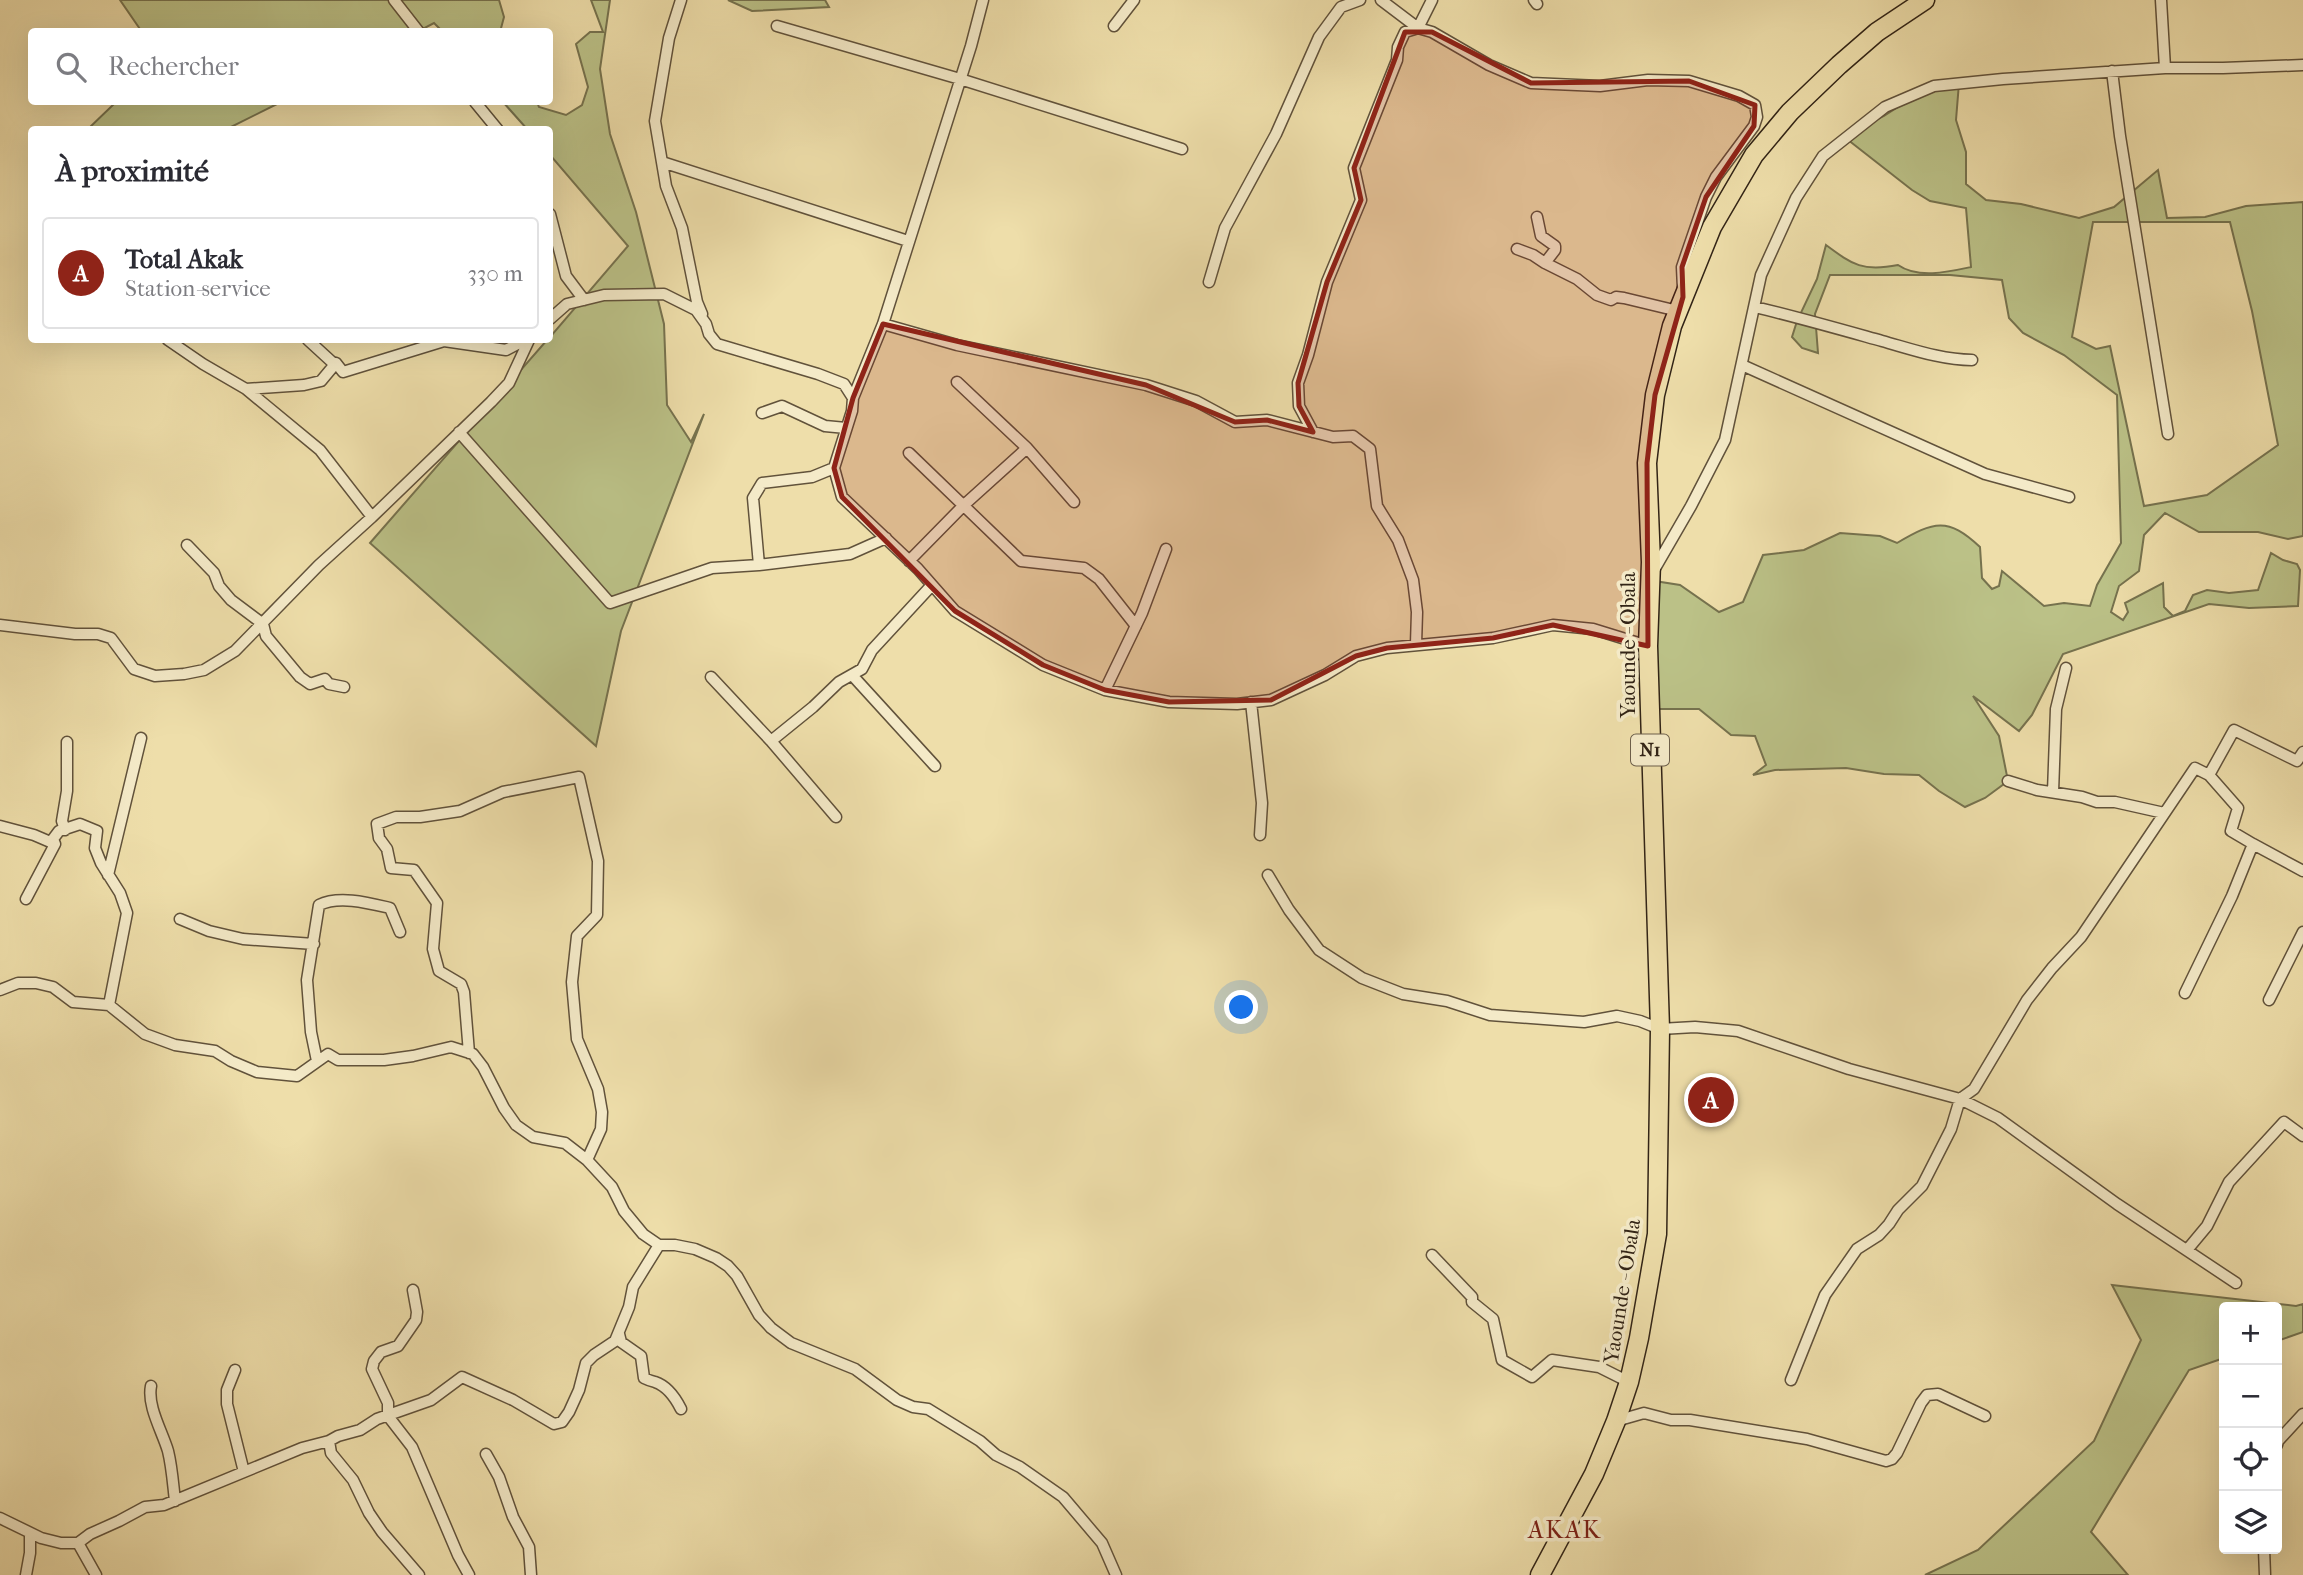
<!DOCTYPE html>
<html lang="fr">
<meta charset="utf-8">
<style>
:root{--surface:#fff;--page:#f7f7f7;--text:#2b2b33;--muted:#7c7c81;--line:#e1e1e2;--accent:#8f2418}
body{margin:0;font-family:"IM FELL French Canon",serif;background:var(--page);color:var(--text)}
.controls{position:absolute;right:21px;bottom:21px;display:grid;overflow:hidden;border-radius:7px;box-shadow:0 7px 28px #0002}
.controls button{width:63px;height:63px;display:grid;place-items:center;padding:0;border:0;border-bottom:2px solid var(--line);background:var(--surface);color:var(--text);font:35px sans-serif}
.you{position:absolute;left:1242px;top:1008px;width:24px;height:24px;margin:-18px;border:5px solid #fff;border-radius:50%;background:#1a73e8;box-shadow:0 0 0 10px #1a73e833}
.badge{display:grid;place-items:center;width:46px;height:46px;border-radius:50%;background:var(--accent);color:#fff;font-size:23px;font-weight:700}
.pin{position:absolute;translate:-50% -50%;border:4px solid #fff;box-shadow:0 2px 7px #0006}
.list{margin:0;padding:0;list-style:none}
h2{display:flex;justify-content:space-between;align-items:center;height:91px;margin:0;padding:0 28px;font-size:30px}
h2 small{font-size:23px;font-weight:400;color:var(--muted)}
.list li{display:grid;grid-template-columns:46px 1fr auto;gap:21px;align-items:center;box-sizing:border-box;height:112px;margin:0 14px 14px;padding:0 14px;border:2px solid var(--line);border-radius:7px}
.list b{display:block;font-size:26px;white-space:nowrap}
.list p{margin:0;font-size:23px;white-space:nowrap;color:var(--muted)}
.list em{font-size:23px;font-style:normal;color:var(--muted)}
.icon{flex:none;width:38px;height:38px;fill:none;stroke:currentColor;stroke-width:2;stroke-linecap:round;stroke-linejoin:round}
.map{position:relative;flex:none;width:2303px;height:1575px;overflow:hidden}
.search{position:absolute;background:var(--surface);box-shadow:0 7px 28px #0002;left:28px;top:28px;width:525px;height:77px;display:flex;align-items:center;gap:18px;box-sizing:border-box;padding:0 24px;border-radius:7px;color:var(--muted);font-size:26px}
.panel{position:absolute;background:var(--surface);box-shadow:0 7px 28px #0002;left:28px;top:126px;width:525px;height:217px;border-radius:7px}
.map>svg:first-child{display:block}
.green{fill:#bbc187;stroke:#76724e;stroke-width:2;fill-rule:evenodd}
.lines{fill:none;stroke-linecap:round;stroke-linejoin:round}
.street-casing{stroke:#61523b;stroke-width:13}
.highway-casing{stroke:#322416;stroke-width:21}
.street{stroke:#f4eac8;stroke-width:10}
.highway{stroke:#eedeaa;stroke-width:18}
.marked{fill:#8f2418;fill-opacity:0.2;stroke:#8f2418;stroke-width:5;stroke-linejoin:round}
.labels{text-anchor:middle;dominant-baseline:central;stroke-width:7;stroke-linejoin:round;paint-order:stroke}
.shield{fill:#f4eac8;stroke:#6c5f4b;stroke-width:2}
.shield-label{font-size:19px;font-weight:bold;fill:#322416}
.street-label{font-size:21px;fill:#322416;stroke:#f4eac8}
.quarter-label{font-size:24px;letter-spacing:2px;fill:#7a1f14;stroke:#f4eac8}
</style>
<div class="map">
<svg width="2303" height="1575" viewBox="0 0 2303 1575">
<rect width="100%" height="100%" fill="#eedeaa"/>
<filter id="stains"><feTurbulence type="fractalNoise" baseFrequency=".00286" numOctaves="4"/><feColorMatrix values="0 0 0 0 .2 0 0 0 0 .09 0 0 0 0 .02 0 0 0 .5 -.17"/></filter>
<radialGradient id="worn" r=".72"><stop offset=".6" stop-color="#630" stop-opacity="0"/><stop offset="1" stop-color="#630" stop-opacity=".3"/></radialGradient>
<path class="green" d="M 120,0 L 499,0 L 504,17 L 500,32 L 442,31 L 434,23 L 417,32 L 142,32 Z
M 591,0 L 610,0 L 600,69 L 610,134 L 636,212 L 664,324 L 667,405 L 691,442 L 704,414 L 621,631 L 596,746 L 370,543 L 547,340 L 550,340 L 550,337 L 628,246 L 550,155 L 550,130 L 527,129 L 503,102 L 537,102 L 539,107 L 566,115 L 582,105 L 588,87 L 576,44 L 590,32 L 603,32 Z
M 728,0 L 825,0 L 829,7 L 752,11 Z
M 1959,83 L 1956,120 L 1966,152 L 1966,184 L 1986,200 L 2021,204 L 2079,218 L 2114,207 L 2158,170 L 2167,218 L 2205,217 L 2246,206 L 2303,202 L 2303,536 L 2288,539 L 2258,532 L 2199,532 L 2165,513 L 2144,535 L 2139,571 L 2119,586 L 2111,612 L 2123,620 L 2128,612 L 2125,603 L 2163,583 L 2164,607 L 2173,616 L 2185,611 L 2193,595 L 2207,590 L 2229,593 L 2258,590 L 2271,553 L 2283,560 L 2297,564 L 2300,570 L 2298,606 L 2249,608 L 2209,604 L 2063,654 L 2032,715 L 2019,731 L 1973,696 L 1999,736 L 2008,781 L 1985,798 L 1965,807 L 1939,791 L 1919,775 L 1884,774 L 1846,768 L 1775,770 L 1753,775 L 1766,765 L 1755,736 L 1731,735 L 1699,709 L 1649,709 L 1648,580 L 1680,585 L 1719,612 L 1743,602 L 1763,555 L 1804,550 L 1840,533 L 1880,536 L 1897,543 C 1934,521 1948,517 1980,547 L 1982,578 L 1992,589 L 1999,586 L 2002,571 L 2044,606 L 2064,603 L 2090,606 L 2097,585 L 2121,543 L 2117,395 L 2064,355 L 2023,333 L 2009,318 L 2002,280 L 1950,275 L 1830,275 L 1815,314 L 1818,353 L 1802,348 L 1792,337 L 1797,321 L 1817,279 L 1826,245 C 1853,265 1863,272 1898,265 C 1918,279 1948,272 1971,267 L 1966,208 L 1930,201 L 1912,190 L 1843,136 L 1884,116 L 1926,89 ZM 2093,222 L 2230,222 L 2252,311 L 2278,445 L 2207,495 L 2144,506 L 2110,346 L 2096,349 L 2072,337 Z
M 116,102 L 281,102 L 227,129 L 88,129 Z
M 2112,1285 L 2296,1306 L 2303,1304 L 2303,1332 L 2277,1341 L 2277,1307 L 2224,1307 L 2224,1358 L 2189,1370 L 2091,1532 L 2128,1575 L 1925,1575 L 1978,1550 L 2094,1441 L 2141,1340 Z"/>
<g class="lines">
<g class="street-casing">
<path id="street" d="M 394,0 L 419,32
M 681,0 L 669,38 L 655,121 L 666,186 L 682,228 L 697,302 L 702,314
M 1381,0 L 1418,28 L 1432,32 L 1489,65 L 1531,83 L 1600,86 L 1648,80 L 1689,81 L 1739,96 L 1755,105 L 1757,117 L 1754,126 L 1716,177 L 1706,197 L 1682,267 L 1683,289
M 1534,0 L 1537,4
M 2161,0 L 2165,68
M 777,26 L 960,79 L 1182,149
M 1114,26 L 1134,0
M 2112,71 L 2120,136 L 2168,434
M 475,102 L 498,130
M 662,162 L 908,241
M 550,214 L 566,276 L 584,300
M 1537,217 L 1541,236 L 1555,246 L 1555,250 L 1545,263 L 1577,279 L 1597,295 L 1611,300 L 1616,297 L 1624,298 L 1678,311
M 1517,249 L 1533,255 L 1545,263
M 1209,282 L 1225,228 L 1276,134 L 1319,37 L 1341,7 L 1360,0
M 1755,307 C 1797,317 1839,329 1882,341 C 1911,349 1942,360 1972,360
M 550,319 L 567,304 L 604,295 L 664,294 L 696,310 L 706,324 L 709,334 L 717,344 L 818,374 L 844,384 L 853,398 L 852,411 L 834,468 L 842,497 L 918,569 L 955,611 L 1043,665 L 1105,690 L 1169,702 L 1237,704 L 1271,700 L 1325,675 L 1356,656 L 1387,648 L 1493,638 L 1553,625 L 1593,629 L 1648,646
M 883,324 L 957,345 L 1146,385 L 1196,401 L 1235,422 L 1267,420 L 1333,437 L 1353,436 L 1370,449 L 1377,506 L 1398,540 L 1413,580 L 1417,612 L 1416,644
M 168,340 L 203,364 L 246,389 L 304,385 L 321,381 L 336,363 L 343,372 L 444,341 L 506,350 L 525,340
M 308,340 L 332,362 L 336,363
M 1742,365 L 1985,474 L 2069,497
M 957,382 L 1027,448 L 1074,502
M 246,389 L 320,450 L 372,517
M 853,398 L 883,324 L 971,46 L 983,0
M 762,413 L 782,406 L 825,426 L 846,428
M 459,432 L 610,603 L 712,568 L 759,565 L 850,554 L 886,538
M 1313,432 L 1299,406 L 1298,383 L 1308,355 L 1327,282 L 1361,200 L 1354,168 L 1397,60 L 1398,47 L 1405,32 L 1418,28 L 1432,0
M 909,453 L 1021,561 L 1084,568 L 1099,579 L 1136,626
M 187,545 L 214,573 L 219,586 L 231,600 L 263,624 L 266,636 L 300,677 L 310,684 L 325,679 L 329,684 L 344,687
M 909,561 L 964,505 L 1027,448
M 759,565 L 753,498 L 762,483 L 812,477 L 834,468
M 1654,570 L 1691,506 L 1725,440 L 1761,275 L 1796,198 L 1823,156 L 1885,107 L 1934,86 L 2003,79 L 2165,68 L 2223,68 L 2303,65
M 0,625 L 75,634 L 98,634 L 111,638 L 134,669 L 155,676 L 184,674 L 204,670 L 235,651 L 319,565 L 372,517 L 491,402 L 509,383 L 529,340
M 852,675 L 935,766
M 711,677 L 771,741 L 836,817
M 1105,690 L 1142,613 L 1166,549
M 1251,702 L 1262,803 L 1260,835
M 771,741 L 813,707 L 839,682 L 862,669 L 872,650 L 932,585
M 2209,775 L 2238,808 L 2231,831 L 2253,844
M 2008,781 L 2037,790 L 2082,797 L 2097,802 L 2115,802 L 2164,813
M 2053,792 L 2056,709 L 2066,668
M 0,826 L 34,835 L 55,844
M 65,830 L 62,821 L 67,791 L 67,742
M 108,875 L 141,738
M 1268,875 L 1289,910 L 1319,950 L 1362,978 L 1403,994 L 1447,1001 L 1490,1015 L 1584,1022 L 1617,1016 L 1640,1021 L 1660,1029 L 1695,1027 L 1738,1031 L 1849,1069 L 1960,1099 L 1998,1118 L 2117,1204 L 2236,1283
M 26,899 L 55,844 L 53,839 L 59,831 L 80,824 L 97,831 L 95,848 L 101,863 L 120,893 L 127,913 L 109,1005
M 180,919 L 209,931 L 243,939 L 314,944
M 0,990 L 18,983 L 36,983 L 53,987 L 73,1002 L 109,1005 L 145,1034 L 175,1045 L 215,1051 L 231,1061 L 257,1072 L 297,1076 L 328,1054 L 338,1060 L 384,1060 L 413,1056 L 451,1047 L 473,1054 L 483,1067 L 504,1108 L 516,1125 L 533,1137 L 565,1143 L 587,1160 L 612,1187 L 624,1211 L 643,1234 L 659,1245 L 675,1245 L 695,1249 L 716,1258 L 728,1266 L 737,1276 L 759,1315 L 771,1328 L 791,1343 L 855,1369 L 897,1400 L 913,1407 L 928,1409 L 980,1441 L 996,1455 L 1020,1467 L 1063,1497 L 1102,1543 L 1116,1575
M 2185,993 L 2232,896 L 2253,844 L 2303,871
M 2269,1000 L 2303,932
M 469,1053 L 464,992 L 461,984 L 439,971 L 433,949 L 437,903 L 414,870 L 391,868 L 387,849 L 379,838 L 377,824 L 396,817 L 420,817 L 460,811 L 503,792 L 579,777 L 598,861 L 597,915 L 577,936 L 572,982 L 577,1039 L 598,1089 L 602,1112 L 601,1129 L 587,1160
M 317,1061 L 311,1032 L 307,980 L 319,905 C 339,895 369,903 390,908 L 400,932
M 2187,1250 L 2207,1226 L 2229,1182 L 2284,1122 L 2303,1136
M 1432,1255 L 1472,1297 L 1472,1302 L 1493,1319 L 1502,1360 L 1532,1377 L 1552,1360 L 1599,1367 L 1629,1382
M 413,1290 L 417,1312 L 416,1320 L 398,1346 L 381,1352 L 374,1361 L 372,1369 L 388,1403 L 388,1416 L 412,1447 L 458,1555 L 469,1575
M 619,1334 L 621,1342 L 641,1356 L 644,1378 C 648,1380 651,1381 655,1382 C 667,1386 676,1399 681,1409
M 235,1370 L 227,1390 L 227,1404 L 244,1472
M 1791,1380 L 1825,1295 L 1857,1249 L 1879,1235 L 1889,1224 L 1898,1210 L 1922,1186 L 1951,1129 L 1960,1099 L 1974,1089 L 2027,1000 L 2052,968 L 2081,937 L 2195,768 L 2209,775 L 2234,730 L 2297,761 L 2303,752
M 151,1386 C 147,1406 162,1431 168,1451 C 172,1467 173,1484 175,1501
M 1616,1421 L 1644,1413 L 1671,1420 L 1690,1420 L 1807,1439 L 1886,1461 L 1892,1459 L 1897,1453 L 1921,1403 L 1927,1395 L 1938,1394 L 1985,1416
M 2277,1445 L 2278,1441 L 2303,1414
M 486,1454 L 499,1477 L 513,1517 L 529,1547 L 531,1575
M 0,1518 L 41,1538 L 61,1543 L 78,1543 L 90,1534 L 119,1521 L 145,1507 L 164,1505 L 302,1448 L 329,1441
M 78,1543 L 96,1575
M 2264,1549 L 2265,1575
M 26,1575 L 30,1553 L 30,1533
M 419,1575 L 382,1532 L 369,1513 L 353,1480 L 331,1453 L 329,1441 L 338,1436 L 360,1430 L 377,1419 L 431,1400 L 462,1377 L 513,1400 L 554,1424 L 562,1422 L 569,1412 L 579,1390 L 586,1363 L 594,1355 L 615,1341 L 629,1307 L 633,1287 L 659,1245"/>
</g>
<g class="highway-casing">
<path id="highway" d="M 1540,1575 L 1594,1474 L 1616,1421 L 1629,1382 L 1639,1338 L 1657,1234 L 1660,1029 L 1648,646 L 1651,562 L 1647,463 L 1655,395 L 1672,326 L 1712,227 L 1754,155 L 1790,112 L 1839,65 L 1877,32 L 1925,0"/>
</g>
<use href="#street" class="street"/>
<use href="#highway" class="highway"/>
</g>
<path class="marked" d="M 1405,32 L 1432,32 L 1531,83 L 1689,81 L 1755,105 L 1754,126 L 1706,197 L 1682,267 L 1683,297 L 1655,395 L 1647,463 L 1648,646 L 1553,625 L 1493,638 L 1387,648 L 1356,656 L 1271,700 L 1169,702 L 1105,690 L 1043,665 L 955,611 L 842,497 L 834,468 L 853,398 L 883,324 L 1146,385 L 1235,422 L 1267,420 L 1313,432 L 1299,406 L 1298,383 L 1327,282 L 1361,200 L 1354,168 Z"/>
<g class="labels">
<rect class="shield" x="1631" y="734.5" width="38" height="31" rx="5"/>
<g class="shield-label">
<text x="1650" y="750">N1</text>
</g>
<g class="street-label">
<text transform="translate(1628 645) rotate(-90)">Yaounde - Obala</text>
<text transform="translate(1622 1291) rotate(-81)">Yaounde - Obala</text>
</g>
<g class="quarter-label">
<text x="1565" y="1530">AKAK</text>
</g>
</g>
<rect width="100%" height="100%" filter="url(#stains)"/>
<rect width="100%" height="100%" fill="url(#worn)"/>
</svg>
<div class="controls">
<button>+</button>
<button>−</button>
<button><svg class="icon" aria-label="locate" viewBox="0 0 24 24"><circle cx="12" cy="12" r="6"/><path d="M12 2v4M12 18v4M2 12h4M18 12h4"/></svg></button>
<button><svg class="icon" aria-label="layers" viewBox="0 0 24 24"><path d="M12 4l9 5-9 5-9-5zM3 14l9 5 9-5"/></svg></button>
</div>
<div class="you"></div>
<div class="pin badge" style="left:1711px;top:1100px">A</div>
<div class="search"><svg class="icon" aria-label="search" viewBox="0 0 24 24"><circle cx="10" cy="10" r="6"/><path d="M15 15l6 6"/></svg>Rechercher</div>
<section class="panel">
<h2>À proximité<small></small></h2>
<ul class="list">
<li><span class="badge">A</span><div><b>Total Akak</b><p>Station-service</p></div><em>330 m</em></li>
</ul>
</section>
</div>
